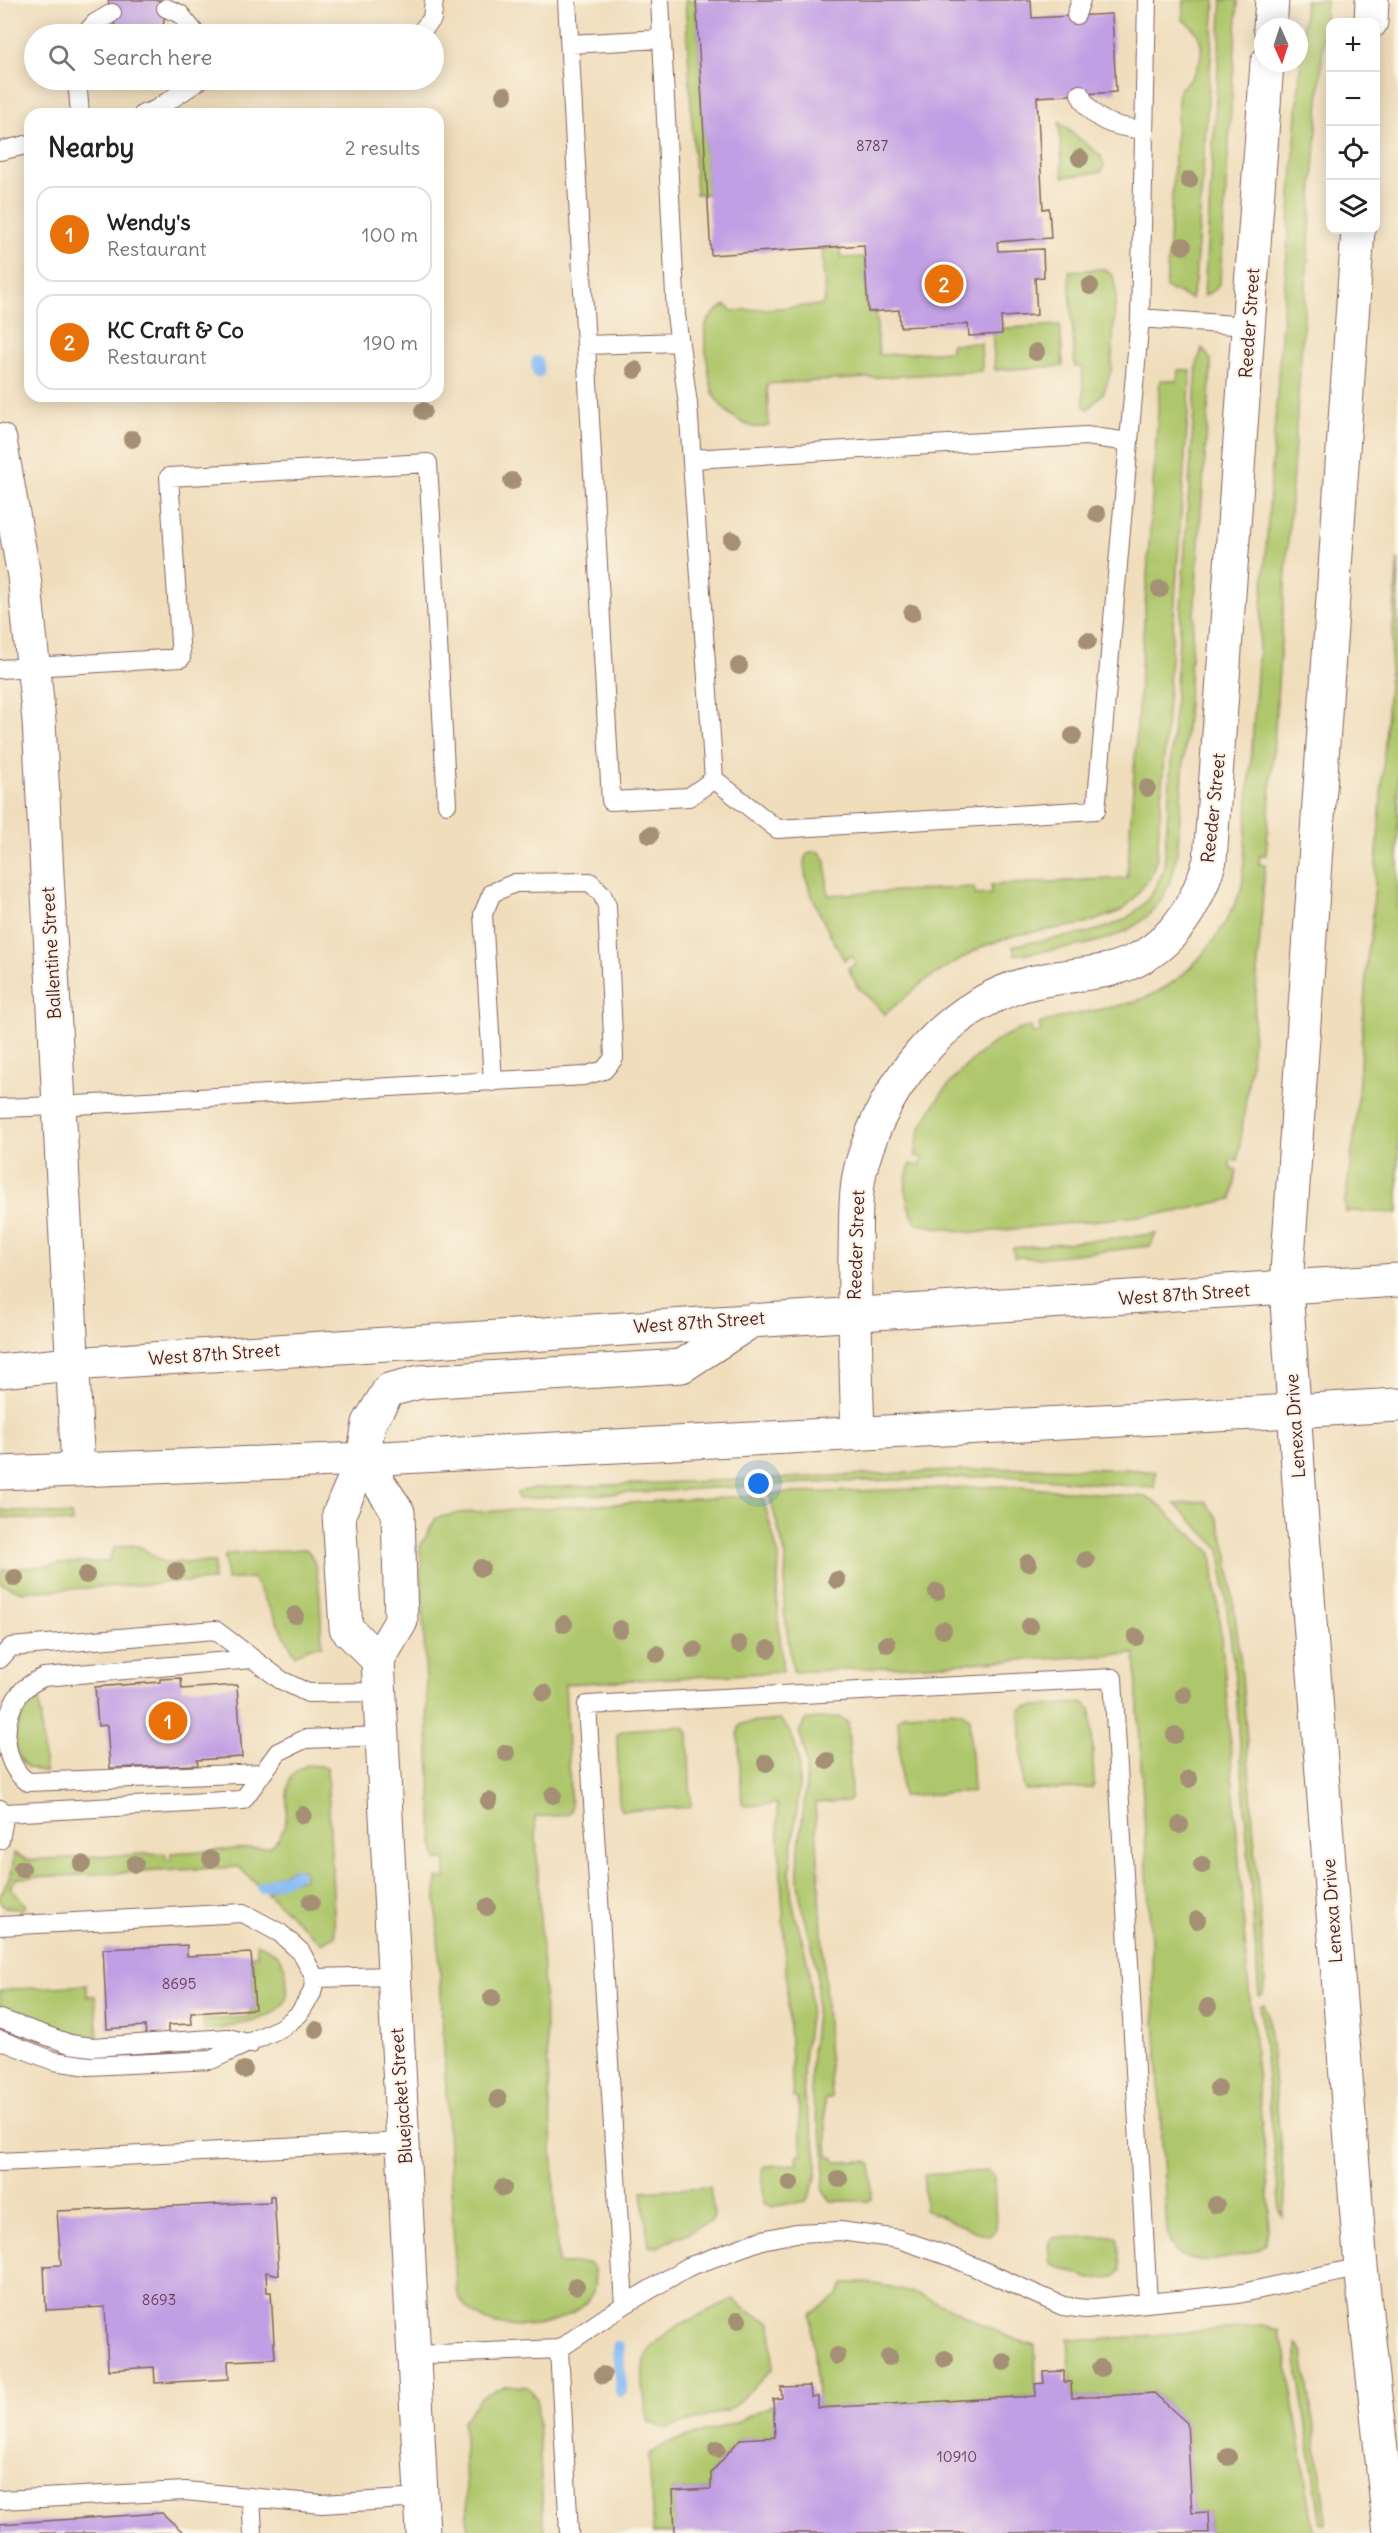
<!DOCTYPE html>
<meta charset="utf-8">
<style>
:root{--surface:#fff;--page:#f2f2f2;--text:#222;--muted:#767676;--line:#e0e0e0;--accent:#0f766e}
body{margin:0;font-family:Delius,sans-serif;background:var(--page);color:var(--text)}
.controls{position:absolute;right:18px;top:18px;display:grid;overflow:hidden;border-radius:12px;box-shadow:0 3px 15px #0003}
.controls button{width:54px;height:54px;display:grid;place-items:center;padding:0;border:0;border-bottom:2px solid var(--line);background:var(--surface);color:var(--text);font:30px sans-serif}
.compass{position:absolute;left:1254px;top:18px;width:54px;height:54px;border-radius:50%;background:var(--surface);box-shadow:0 3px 15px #0003;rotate:177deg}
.you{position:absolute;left:759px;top:1484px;width:21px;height:21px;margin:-15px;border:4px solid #fff;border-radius:50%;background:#1a73e8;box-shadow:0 0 0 9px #1a73e833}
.badge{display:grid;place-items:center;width:39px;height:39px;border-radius:50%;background:var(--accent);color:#fff;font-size:20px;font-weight:700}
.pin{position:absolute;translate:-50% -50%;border:3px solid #fff;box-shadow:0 2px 6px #0006}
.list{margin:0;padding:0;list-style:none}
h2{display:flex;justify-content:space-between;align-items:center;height:78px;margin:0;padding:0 24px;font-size:26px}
h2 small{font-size:20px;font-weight:400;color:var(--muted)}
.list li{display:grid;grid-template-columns:39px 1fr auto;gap:18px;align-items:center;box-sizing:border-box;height:96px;margin:0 12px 12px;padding:0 12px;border:2px solid var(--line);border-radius:18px}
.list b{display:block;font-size:22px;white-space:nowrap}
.list p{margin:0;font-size:20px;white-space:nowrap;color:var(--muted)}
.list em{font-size:20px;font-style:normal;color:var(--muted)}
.icon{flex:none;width:33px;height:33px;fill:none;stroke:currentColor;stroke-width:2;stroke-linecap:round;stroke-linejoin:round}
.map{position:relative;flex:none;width:1398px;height:2533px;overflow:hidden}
.search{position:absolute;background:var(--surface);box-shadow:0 3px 15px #0003;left:24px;top:24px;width:420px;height:66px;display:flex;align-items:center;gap:15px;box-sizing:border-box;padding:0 21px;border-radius:33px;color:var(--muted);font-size:22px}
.panel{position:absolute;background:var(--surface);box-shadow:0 3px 15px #0003;left:24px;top:108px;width:420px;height:294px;border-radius:18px}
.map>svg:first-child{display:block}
.green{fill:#afc76c;stroke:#7c734c;stroke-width:1.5}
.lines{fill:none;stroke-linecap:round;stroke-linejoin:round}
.stream{stroke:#84baf3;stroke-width:12}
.building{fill:#c19fe4}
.service-casing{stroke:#84625d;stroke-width:20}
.minor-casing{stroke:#84625d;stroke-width:35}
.tertiary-casing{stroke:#84625d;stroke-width:35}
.secondary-casing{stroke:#84625d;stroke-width:35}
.primary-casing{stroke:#84625d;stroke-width:35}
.motorway-casing{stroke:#84625d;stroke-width:35}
.service{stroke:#fff;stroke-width:18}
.minor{stroke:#fff;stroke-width:33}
.tertiary{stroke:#fff;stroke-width:33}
.secondary{stroke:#fff;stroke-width:33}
.primary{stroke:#fff;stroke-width:33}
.motorway{stroke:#fff;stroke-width:33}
.tree{fill:#a59076}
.labels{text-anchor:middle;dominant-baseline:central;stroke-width:4.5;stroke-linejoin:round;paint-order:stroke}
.number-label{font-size:15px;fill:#683f59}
.street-label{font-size:18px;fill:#4a1f2b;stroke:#fcf5e5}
</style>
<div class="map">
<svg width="1398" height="2533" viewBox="0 0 1398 2533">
<rect width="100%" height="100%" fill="#fcf5e5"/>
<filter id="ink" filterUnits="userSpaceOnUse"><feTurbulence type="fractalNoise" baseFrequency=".0167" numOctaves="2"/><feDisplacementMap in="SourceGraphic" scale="12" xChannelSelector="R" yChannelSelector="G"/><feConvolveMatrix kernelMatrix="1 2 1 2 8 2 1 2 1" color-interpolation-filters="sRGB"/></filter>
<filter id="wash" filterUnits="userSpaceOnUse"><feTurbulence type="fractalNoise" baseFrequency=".008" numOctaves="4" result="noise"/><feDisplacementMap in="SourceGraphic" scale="24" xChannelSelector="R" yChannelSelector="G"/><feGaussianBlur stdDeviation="1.35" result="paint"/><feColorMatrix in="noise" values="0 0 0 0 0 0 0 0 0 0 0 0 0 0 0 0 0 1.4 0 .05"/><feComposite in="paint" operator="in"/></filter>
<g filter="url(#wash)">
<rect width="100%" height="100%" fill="#efddbb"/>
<path class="green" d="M 685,0 L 696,0 L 708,194 L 696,194 Z
M 1184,0 L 1215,0 L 1195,282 L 1191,299 L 1166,288 L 1179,90 C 1202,72 1213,38 1183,20 Z
M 1222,0 L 1238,0 L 1220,281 L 1216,289 L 1204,296 Z
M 1305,0 L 1326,0 L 1266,855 L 1260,855 L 1259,864 L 1265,864 L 1251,1062 L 1238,1160 L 1230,1160 L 1231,1170 L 1237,1170 L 1232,1199 L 1176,1212 L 974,1233 L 917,1224 C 906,1207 901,1182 911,1164 L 920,1166 L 923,1158 L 915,1156 C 917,1148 917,1140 919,1133 C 934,1094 988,1033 1031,1027 L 1033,1034 L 1041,1032 L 1039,1024 C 1068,1013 1099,1011 1129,1003 C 1184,989 1222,938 1242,887 Z
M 1059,122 L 1101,156 L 1104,165 L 1101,172 L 1063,177 Z
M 840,247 L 841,258 L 865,257 L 868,312 L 876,312 L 879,355 L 951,351 L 951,344 L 981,343 L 982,371 L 767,384 L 769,425 C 751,435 724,412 715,397 C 710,389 703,337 705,328 C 708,317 717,310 726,305 L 732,311 L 822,305 L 825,299 L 822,248 Z
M 1104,269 L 1113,276 L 1116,292 L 1111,371 L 1104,392 L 1088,409 L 1084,406 L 1082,367 L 1075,367 L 1069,271 Z
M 1060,325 L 1063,366 L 995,370 L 992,329 Z
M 1202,348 L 1211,360 L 1211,369 L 1178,845 C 1168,943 1094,944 1015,955 L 1013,946 C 1073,931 1140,941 1164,868 L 1197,365 Z
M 1178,370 L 1191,370 L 1164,758 L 1157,856 L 1152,874 L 1133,900 L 1121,911 L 1085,924 L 1016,935 L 981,947 L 926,980 L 885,1014 L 857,986 L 848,968 L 856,963 L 852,955 L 844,960 C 837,947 776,843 820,852 L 826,861 L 828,895 L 974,887 L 975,895 L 991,894 L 991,885 L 1127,878 L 1160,380 L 1177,381 Z
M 1398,559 L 1398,1213 L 1350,1211 L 1346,1213 L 1345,1202 L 1356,1123 L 1368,946 L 1371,937 Z
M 1156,1234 L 1150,1246 L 1038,1258 L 1014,1257 L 1013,1248 Z
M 1025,1468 L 1127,1469 L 1156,1472 L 1154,1488 L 1006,1476 L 785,1484 L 518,1499 L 517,1492 L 537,1488 Z
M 1004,1486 L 1146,1497 L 1153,1500 L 1212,1553 L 1225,1674 L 1247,1968 L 1270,2210 L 1266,2244 C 1251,2256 1204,2265 1187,2258 C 1175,2254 1170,2244 1167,2232 L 1135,1654 L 793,1672 L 784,1610 L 786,1557 L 769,1494 Z
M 762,1495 L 779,1557 L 777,1603 L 783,1672 L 565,1684 L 571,1811 L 567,1815 L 535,1817 L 558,2264 L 589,2263 L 594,2268 C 595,2280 596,2294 586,2303 C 556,2333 465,2340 456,2286 L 436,1897 L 437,1878 L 446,1878 L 446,1860 L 437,1860 L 433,1843 L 420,1547 L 436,1518 L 460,1513 Z
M 1205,1501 L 1218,1519 L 1228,1556 L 1241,1665 L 1265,1979 L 1263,1995 L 1259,1996 L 1235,1677 L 1220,1549 L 1175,1504 Z
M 0,1510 L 71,1515 L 72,1523 L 0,1517 Z
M 132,1545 L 141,1547 L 163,1562 L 215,1562 L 213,1580 L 22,1592 L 0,1583 L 2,1570 L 71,1563 L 108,1562 L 114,1548 Z
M 305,1549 C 323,1558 320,1625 322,1646 L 310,1647 L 295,1655 L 253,1578 L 227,1580 L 224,1557 L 228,1554 Z
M 39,1696 L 45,1773 L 27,1767 C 5,1745 18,1714 39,1696 Z
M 1084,1703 L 1091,1709 L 1094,1785 L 1091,1788 L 1025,1790 L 1023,1786 L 1020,1710 L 1025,1707 Z
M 961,1711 L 969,1718 L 973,1792 L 902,1796 L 898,1719 L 904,1714 Z
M 839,1717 L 848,1723 L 851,1798 L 847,1801 L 815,1803 L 831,2097 L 824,2100 L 828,2157 L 834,2158 L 835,2162 L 867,2161 L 871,2163 L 872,2197 L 869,2201 L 831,2201 L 823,2190 C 824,2176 825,2163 824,2149 C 821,2130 813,2111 811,2091 C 808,2052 820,2013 817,1973 C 814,1941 800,1912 798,1880 C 795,1830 817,1780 799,1731 L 807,1719 Z
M 780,1720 C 820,1758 784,1842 791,1892 C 794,1920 806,1945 809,1973 C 815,2014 799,2055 804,2096 C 809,2133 830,2166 806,2201 L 771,2207 L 764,2203 L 762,2169 L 765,2166 L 797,2164 L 796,2156 L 802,2153 L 798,2099 L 793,2098 L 777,1804 L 745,1806 L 742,1803 L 738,1731 L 740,1725 L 745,1723 Z
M 679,1726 L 684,1727 L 688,1733 L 691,1807 L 622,1811 L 619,1807 L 617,1735 L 624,1730 Z
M 308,1765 L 327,1767 L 335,1936 L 321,1943 L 267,1893 L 279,1884 L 304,1879 L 304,1869 L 293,1869 L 256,1884 L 239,1867 L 17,1878 L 10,1887 L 26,1906 L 21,1910 L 5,1907 L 1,1903 L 0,1897 L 12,1871 L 14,1853 L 27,1860 L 165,1853 L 166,1859 L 171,1860 L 171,1853 L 270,1847 C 274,1843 280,1838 282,1832 C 294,1810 275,1775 308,1765 Z
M 257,1943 C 273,1950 284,1956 286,1975 C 287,1985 290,1997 282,2006 C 268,2021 224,2029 204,2031 L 203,2020 L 247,2017 L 250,2015 L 250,2010 L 255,2009 L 252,1955 L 257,1955 Z
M 87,1985 L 87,1996 L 95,1996 L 98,2037 L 66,2033 L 0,2009 L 0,1990 Z
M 1264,2005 L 1268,2015 L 1286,2202 L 1283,2217 L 1280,2211 L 1260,2006 Z
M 989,2171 L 994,2177 L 996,2229 L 992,2235 L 987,2236 L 925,2210 L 924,2175 Z
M 710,2187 L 714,2216 L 710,2222 L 658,2247 L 649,2246 L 642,2191 Z
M 1116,2236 L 1118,2239 L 1120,2271 L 1115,2277 L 1090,2279 L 1050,2263 L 1048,2244 L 1053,2238 Z
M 844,2283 C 890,2280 932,2298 971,2318 C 992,2329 1011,2340 1035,2345 L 1036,2396 L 818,2408 L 811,2314 L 837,2296 Z
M 734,2299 L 747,2311 L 771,2322 L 773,2369 L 729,2410 L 664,2429 L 647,2421 C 646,2403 640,2379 644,2361 C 651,2332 709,2311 734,2299 Z
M 1261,2326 L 1279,2330 L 1287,2361 L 1314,2533 L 1209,2533 L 1208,2512 L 1192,2513 L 1187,2423 L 1154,2393 L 1072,2398 L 1068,2338 L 1095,2340 Z
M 1296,2344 L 1303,2353 L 1325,2501 L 1326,2524 L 1321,2524 L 1296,2360 Z
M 507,2385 L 528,2387 L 537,2399 L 544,2533 L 468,2533 L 463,2421 L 482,2396 Z
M 774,2404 L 775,2437 L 740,2439 L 711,2473 L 711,2489 L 673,2491 L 675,2533 L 653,2533 L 649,2455 L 667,2443 L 735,2423 Z"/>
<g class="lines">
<path class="stream" d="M 537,362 L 538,372
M 262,1887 L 297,1874
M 618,2348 L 621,2391"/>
</g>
<g id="blocks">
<path class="building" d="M 108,0 L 167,0 L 162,34 L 148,31 L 117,34 Z
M 696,0 L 1031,0 L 1032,18 L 1112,14 L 1116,92 L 1037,97 L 1043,209 L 1049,208 L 1051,238 L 997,242 L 998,251 L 1043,249 L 1044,277 L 1035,278 L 1037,315 L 1001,317 L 1002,334 L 969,336 L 968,324 L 900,327 L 899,310 L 868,312 L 864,245 L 711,255 Z
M 181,1678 L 182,1689 L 237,1685 L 242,1757 L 197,1760 L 198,1765 L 110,1768 L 107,1725 L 98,1726 L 95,1687 L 160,1682 L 160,1679 Z
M 187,1945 L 187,1956 L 251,1953 L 255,2009 L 191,2013 L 192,2024 L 168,2025 L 168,2034 L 146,2035 L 145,2026 L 107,2029 L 103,1949 Z
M 270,2196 L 274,2196 L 279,2275 L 266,2272 L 267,2292 L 271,2292 L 275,2359 L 228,2361 L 229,2379 L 155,2383 L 154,2367 L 108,2370 L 105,2307 L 46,2310 L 44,2266 L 61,2265 L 57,2211 L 270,2202 Z
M 1064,2371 L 1064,2382 L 1071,2382 L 1072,2398 L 1154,2393 L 1187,2423 L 1192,2513 L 1208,2512 L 1209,2533 L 675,2533 L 673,2491 L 711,2489 L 711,2473 L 740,2439 L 775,2437 L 773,2399 L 782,2398 L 781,2387 L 810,2386 L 811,2397 L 818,2396 L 818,2408 L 1036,2396 L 1035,2384 L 1044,2383 L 1043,2372 Z
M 162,2513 L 184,2533 L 0,2533 L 0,2524 Z"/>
</g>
</g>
<g filter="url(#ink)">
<use href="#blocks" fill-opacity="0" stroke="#84625d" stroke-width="1.5"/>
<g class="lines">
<g class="service-casing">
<path id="service" d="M 567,0 L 611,801 L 689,797 L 714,779
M 660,0 L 676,315 L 688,404 L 714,779 L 777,829 L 1096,810 L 1140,318 L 1147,0
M 166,8 L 180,14 L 196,34
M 1076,15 L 1081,0
M 85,34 L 95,23 L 112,13
M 419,34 L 432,19 L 434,0
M 570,44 L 662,39
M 77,80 L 80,114
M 1080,94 C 1093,123 1116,127 1144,130
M 143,114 L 155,110 L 200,80
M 0,151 L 30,144
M 1140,318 L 1248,326
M 586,345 L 680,342
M 692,459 L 1086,436 L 1129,442
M 0,669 L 181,658 L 169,477 L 428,463 L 447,804
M 0,1108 L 59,1106 L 584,1076 L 604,1070 L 614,1058 L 607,906 L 602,894 L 590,882 L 515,883 L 492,893 L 483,914 L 493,1082
M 0,1659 L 11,1647 L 215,1630 L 281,1680 L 308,1693 L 380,1692
M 252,1659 L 44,1677 C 37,1680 30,1684 24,1689 C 0,1713 0,1764 28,1782 L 263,1773
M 0,1809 L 5,1813 L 243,1800 L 278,1752 L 305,1739 L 382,1736
M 0,1840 L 5,1813
M 0,1926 L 243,1913 L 280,1933 L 301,1952 L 315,1978 L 312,1993 L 299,2014 L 283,2027 L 211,2060 L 89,2066 L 54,2061 L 0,2040
M 315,1978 L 393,1976
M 0,2019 L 70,2044 L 92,2047 L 228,2038 L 251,2044
M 0,2162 L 404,2142
M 624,2305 L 587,1705 L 1113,1678 L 1148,2303
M 559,2349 L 569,2533
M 414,2355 L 559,2349 L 624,2305 L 688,2267 L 762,2240 L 796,2233 L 840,2231 L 899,2239 L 954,2258 L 1063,2306 L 1085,2309 L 1238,2294 L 1361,2267
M 251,2497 L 253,2533
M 0,2500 L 185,2491 L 322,2504 L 421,2498"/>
</g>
<g class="minor-casing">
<path id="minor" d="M 1270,27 L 1272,0
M 0,440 L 24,576 L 39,721 L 78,1469
M 858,1434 C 856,1374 854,1313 855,1253 C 856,1223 854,1192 862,1163 C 885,1085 942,1009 1023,985 C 1052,976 1083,976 1112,969 C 1167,955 1195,911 1210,860 L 1267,63
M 363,1459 L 398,1512 L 401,1621 L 378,1660 L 423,2533
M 363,1459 L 339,1514 L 346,1628 L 378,1660"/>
</g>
<g class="tertiary-casing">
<path id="tertiary" d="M 1286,1287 L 1299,1483 L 1361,2267 L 1390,2533"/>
</g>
<g class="secondary-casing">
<path id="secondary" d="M 0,1371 L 71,1364 L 1286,1287
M 363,1459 L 369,1423 L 389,1390 L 420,1382 L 682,1366 L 753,1320
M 0,1473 L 363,1459 L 1293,1411"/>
</g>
<g class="primary-casing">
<path id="primary" d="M 1286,1287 L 1398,1280
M 1293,1411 L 1398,1405"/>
</g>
<g class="motorway-casing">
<path id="motorway" d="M 1371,22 L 1372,0
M 1286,1287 L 1358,230"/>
</g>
<use href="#service" class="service"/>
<use href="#minor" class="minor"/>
<use href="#tertiary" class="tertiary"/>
<use href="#secondary" class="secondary"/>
<use href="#primary" class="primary"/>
<use href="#motorway" class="motorway"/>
</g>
<g class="tree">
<circle cx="504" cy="95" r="9"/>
<circle cx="1080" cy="158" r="9"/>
<circle cx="1189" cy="180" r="9"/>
<circle cx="1183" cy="246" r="9"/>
<circle cx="1090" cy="286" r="9"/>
<circle cx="1036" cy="352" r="9"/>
<circle cx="635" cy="370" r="9"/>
<circle cx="423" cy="411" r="9"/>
<circle cx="132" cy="439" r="9"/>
<circle cx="512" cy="481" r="9"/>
<circle cx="1097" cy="514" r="9"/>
<circle cx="732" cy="540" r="9"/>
<circle cx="1160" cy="589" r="9"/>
<circle cx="912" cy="613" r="9"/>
<circle cx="1088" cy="641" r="9"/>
<circle cx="739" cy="666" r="9"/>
<circle cx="1073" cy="736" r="9"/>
<circle cx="1147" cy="788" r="9"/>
<circle cx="650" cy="835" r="9"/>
<circle cx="1086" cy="1560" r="9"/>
<circle cx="1028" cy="1563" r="9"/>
<circle cx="481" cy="1568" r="9"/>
<circle cx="176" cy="1571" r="9"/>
<circle cx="86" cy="1575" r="9"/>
<circle cx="15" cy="1578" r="9"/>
<circle cx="837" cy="1580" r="9"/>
<circle cx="937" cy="1592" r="9"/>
<circle cx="295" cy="1615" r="9"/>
<circle cx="564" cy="1624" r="9"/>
<circle cx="1030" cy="1626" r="9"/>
<circle cx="620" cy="1629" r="9"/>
<circle cx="943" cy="1630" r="9"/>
<circle cx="1136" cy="1637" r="9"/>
<circle cx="739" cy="1644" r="9"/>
<circle cx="887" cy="1644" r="9"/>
<circle cx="768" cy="1649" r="9"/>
<circle cx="694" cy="1650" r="9"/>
<circle cx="657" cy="1654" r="9"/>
<circle cx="544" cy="1693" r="9"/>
<circle cx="1184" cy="1695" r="9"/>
<circle cx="1175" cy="1735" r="9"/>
<circle cx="506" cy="1753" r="9"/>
<circle cx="827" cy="1761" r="9"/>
<circle cx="766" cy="1763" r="9"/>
<circle cx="1189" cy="1779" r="9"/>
<circle cx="553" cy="1795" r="9"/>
<circle cx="489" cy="1801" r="9"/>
<circle cx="303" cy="1815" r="9"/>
<circle cx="1180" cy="1825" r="9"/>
<circle cx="211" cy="1859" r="9"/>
<circle cx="82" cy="1864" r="9"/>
<circle cx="135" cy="1864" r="9"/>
<circle cx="1202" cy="1865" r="9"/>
<circle cx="22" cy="1869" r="9"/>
<circle cx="311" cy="1902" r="9"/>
<circle cx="487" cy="1907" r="9"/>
<circle cx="1197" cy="1920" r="9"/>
<circle cx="492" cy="1998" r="9"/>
<circle cx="1208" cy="2007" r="9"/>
<circle cx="316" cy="2030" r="9"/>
<circle cx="244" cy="2070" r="9"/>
<circle cx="1218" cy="2088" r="9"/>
<circle cx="498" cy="2099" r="9"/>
<circle cx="839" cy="2179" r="9"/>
<circle cx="790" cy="2183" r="9"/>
<circle cx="503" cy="2188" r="9"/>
<circle cx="1216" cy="2205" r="9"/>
<circle cx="576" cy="2286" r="9"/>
<circle cx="738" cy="2320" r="9"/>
<circle cx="837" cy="2356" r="9"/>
<circle cx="889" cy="2357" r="9"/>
<circle cx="945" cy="2359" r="9"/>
<circle cx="1004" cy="2362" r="9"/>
<circle cx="1101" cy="2368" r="9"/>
<circle cx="603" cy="2375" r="9"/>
<circle cx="717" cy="2449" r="9"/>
<circle cx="1228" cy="2457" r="9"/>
</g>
</g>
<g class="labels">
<g class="number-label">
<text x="872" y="145">8787</text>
<text x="179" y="1983">8695</text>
<text x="159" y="2299">8693</text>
<text x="957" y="2456">10910</text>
</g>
<g class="street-label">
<text transform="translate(1249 323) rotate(-86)">Reeder Street</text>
<text transform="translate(1213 808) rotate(-84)">Reeder Street</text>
<text transform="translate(51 953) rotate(-93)">Ballentine Street</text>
<text transform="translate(856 1245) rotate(-88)">Reeder Street</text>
<text transform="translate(1184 1294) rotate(-4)">West 87th Street</text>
<text transform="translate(699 1322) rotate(-4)">West 87th Street</text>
<text transform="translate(214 1354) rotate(-4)">West 87th Street</text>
<text transform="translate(1295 1426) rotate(-94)">Lenexa Drive</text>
<text transform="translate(1332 1911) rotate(-94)">Lenexa Drive</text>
<text transform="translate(401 2096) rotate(-94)">Bluejacket Street</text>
</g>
</g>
</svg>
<div class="controls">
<button>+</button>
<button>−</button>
<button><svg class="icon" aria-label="locate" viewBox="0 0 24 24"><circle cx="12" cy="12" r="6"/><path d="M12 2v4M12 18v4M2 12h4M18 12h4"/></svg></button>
<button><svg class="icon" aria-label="layers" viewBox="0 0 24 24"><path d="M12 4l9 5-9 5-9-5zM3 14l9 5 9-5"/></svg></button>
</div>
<svg class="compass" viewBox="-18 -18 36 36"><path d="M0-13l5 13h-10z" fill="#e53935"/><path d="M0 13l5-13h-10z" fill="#767676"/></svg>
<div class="you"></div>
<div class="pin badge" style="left:168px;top:1721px;background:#e8710a">1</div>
<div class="pin badge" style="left:944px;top:284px;background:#e8710a">2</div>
<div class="search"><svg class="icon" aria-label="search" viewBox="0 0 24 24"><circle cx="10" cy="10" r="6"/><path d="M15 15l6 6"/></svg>Search here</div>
<section class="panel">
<h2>Nearby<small>2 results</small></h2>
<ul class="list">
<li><span class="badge" style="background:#e8710a">1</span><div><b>Wendy's</b><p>Restaurant</p></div><em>100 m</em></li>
<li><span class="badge" style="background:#e8710a">2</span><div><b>KC Craft &amp; Co</b><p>Restaurant</p></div><em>190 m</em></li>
</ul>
</section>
</div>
